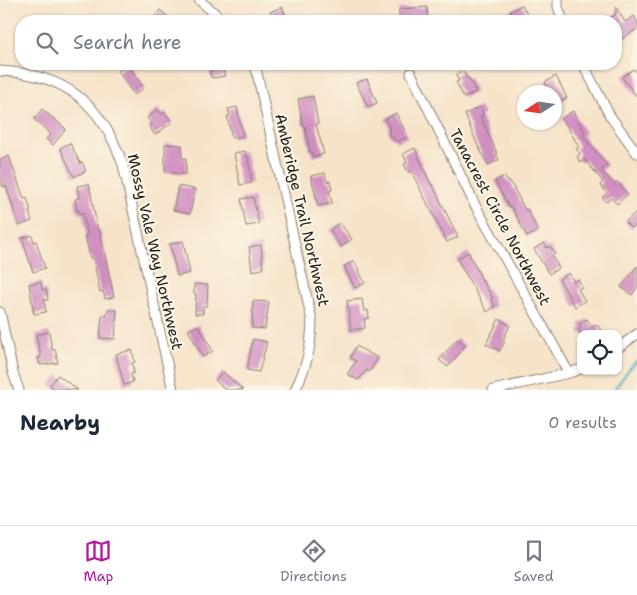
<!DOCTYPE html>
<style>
:root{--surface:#fff;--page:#f6f6f7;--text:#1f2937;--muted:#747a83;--line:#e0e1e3;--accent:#b5179e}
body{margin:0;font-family:"Shantell Sans",sans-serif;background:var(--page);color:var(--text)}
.controls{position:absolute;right:15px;bottom:15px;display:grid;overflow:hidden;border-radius:10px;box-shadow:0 1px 4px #0004}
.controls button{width:45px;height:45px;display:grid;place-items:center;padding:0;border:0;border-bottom:1px solid var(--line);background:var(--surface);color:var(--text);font:25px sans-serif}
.compass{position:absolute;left:517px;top:85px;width:45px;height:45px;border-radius:50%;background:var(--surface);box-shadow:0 1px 4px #0004;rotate:258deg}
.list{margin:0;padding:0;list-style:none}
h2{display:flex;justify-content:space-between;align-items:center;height:65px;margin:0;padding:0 20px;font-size:21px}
h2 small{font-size:16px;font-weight:400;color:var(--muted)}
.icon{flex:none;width:28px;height:28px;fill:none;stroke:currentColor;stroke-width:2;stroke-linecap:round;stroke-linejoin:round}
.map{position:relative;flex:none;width:637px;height:390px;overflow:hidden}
.search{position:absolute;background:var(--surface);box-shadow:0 1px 4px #0004;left:15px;right:15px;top:15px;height:55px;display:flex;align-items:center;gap:12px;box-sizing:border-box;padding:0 18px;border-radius:20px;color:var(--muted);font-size:19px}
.sheet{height:135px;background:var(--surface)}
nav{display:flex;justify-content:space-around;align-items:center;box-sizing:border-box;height:70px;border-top:1px solid var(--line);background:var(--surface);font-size:14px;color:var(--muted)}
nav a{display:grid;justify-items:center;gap:2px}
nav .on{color:var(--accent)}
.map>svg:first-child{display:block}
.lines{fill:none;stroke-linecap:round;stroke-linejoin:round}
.stream{stroke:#3faabf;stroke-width:2.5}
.building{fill:#d08ec1}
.minor-casing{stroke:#898072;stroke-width:11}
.minor{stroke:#fff;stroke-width:9}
.labels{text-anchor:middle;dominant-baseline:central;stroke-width:4.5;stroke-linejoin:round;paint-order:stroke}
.street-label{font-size:15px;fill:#1c1c1c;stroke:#fcf5e5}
</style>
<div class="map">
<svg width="637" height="390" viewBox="0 0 637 390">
<rect width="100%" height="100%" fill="#fcf5e5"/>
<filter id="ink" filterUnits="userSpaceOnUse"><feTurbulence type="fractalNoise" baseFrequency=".02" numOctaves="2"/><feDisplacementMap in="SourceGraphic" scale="10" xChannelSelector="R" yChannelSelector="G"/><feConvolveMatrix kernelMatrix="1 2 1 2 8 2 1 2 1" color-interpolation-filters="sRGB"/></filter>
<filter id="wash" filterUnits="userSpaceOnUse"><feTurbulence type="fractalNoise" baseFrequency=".0096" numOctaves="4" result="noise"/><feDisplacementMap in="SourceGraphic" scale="20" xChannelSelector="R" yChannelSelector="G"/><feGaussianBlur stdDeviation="1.12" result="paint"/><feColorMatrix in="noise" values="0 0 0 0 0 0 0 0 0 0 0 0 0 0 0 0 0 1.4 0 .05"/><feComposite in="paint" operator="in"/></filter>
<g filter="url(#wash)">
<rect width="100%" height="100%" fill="#f6e3c9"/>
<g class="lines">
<path class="stream" d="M 614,390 L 630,368 L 637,361"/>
</g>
<g id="blocks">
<path class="building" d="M 522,5 L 531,21 L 516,21 L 510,11 Z
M 282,7 L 288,21 L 277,21 L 277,19 L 273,21 L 270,12 Z
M 427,7 L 428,20 L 399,21 L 399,9 Z
M 616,7 L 625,22 L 634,16 L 637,21 L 637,29 L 622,39 L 616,29 L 616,21 L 605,21 L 616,14 Z
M 160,10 L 173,21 L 151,21 Z
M 129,65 L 144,88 L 134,95 L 118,71 Z
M 222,67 L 225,76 L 212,78 L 209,72 Z
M 634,69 L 637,73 L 637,97 L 622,77 Z
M 463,71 L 467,79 L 469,78 L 476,92 L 464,98 L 456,82 L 459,81 L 456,75 Z
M 556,76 L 567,98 L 554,104 L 554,92 L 550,92 L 545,82 Z
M 367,79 L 377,103 L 368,107 L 356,83 Z
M 313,96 L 318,124 L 316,124 L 324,154 L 313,157 L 312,152 L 310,152 L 305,126 L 303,126 L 298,99 Z
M 237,107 L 243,136 L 232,138 L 227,116 L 230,116 L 228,109 Z
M 480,107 L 484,115 L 480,116 L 497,153 L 496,154 L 499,160 L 488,165 L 477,144 L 465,114 Z
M 42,109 L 66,129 L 53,145 L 46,139 L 51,134 L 34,119 Z
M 158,109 L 162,115 L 165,112 L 172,122 L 155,135 L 149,126 L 152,124 L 147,118 Z
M 573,111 L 585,133 L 582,135 L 607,165 L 601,170 L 615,184 L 617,182 L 628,194 L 617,204 L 611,198 L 606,202 L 602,197 L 607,193 L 600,185 L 603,182 L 585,160 L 581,163 L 577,157 L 580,154 L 576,149 L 579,147 L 562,118 Z
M 396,113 L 408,137 L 396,142 L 393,137 L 391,138 L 388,130 L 390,129 L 385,119 Z
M 70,143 L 80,163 L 82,162 L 86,171 L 74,177 L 60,148 Z
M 165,144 L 182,145 L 182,158 L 186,158 L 186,174 L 165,172 Z
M 415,148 L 431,185 L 432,184 L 458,237 L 447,242 L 411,171 L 408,172 L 404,164 L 407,163 L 403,154 Z
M 245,151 L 247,158 L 248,157 L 252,183 L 240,185 L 234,153 Z
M 9,156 L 24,199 L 27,198 L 31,211 L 29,212 L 32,221 L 19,226 L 6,186 L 3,187 L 0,179 L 0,160 Z
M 325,173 L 327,182 L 330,181 L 332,190 L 329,191 L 332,203 L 318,206 L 311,176 Z
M 504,176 L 508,182 L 510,181 L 525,210 L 527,209 L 538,231 L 527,237 L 511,206 L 509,207 L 495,181 Z
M 89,184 L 98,231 L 100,231 L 114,297 L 105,299 L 103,291 L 100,292 L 93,258 L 90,258 L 85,235 L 87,234 L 83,213 L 79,214 L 79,210 L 77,211 L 75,199 L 80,198 L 77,186 Z
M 178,186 L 195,189 L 190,214 L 173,210 Z
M 253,197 L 259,224 L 246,226 L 241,199 Z
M 637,211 L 637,223 L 631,228 L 625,222 Z
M 340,223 L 352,239 L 341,247 L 330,230 Z
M 32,235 L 34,242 L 36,241 L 45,268 L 33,272 L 22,238 Z
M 183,241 L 190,273 L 177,276 L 170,244 Z
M 544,243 L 547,248 L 550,246 L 555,254 L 552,256 L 559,268 L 549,274 L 534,249 Z
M 261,245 L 263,269 L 252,271 L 249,247 Z
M 468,252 L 480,275 L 479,275 L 493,298 L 491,299 L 495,306 L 487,312 L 457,259 Z
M 354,261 L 365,283 L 355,288 L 344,266 Z
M 637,266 L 637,288 L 632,295 L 621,287 Z
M 569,273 L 574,282 L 578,279 L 582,287 L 578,289 L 585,301 L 575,307 L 559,279 Z
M 41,282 L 42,290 L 46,289 L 48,300 L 44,300 L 46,312 L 34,314 L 29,284 Z
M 194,284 L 208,285 L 207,306 L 203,306 L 203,314 L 195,314 L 196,294 L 194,294 Z
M 362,299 L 364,311 L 368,310 L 369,318 L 364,319 L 365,328 L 351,330 L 347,301 Z
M 253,301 L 269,302 L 265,329 L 252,328 Z
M 108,309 L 117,310 L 115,339 L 100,338 L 102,315 L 107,315 Z
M 499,319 L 510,325 L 503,340 L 505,341 L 500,351 L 486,344 Z
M 587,319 L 592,327 L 597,324 L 603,334 L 580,334 L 579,329 L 581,328 L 579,324 Z
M 198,325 L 213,351 L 203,357 L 188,330 Z
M 49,332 L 52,350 L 55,349 L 58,363 L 40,365 L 38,358 L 41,357 L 36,335 Z
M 253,339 L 267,342 L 259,372 L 247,370 Z
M 457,339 L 465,346 L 448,367 L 439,360 Z
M 356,346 L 378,358 L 369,372 L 367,370 L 358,380 L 347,374 L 356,361 L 350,358 Z
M 132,350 L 135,362 L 132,363 L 134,373 L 131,374 L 133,382 L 124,385 L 116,354 Z
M 223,372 L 243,390 L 226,390 L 215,380 Z
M 58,375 L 78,390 L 56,390 L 50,385 Z"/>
</g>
</g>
<g filter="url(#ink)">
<use href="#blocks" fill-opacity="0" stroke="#898072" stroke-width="1"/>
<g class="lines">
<g class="minor-casing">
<path id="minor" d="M 199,0 L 224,21
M 558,0 L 558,7 L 563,21
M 255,64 L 312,321 C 311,348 307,366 295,390
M 583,64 L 610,116 L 637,153
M 0,71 C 66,74 102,104 123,165 L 173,390
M 411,73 L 475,205 L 569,373
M 0,312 L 13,373 L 19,390
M 618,348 L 637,334
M 493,390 L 569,373 L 581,369"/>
</g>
<use href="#minor" class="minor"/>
</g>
</g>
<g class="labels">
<g class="street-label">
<text transform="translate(302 210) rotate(77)">Amberidge Trail Northwest</text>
<text transform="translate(500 217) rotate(62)">Tanacrest Circle Northwest</text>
<text transform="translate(155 252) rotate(77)">Mossy Vale Way Northwest</text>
</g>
</g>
</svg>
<div class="controls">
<button><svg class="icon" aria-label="locate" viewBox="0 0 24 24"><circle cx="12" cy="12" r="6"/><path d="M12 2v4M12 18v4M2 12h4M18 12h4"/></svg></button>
</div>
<svg class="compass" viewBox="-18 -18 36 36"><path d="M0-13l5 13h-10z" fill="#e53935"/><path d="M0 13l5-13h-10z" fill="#747a83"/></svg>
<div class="search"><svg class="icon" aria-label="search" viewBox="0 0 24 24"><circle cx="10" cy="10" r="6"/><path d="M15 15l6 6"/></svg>Search here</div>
</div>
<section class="sheet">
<h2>Nearby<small>0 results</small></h2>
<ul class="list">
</ul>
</section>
<nav>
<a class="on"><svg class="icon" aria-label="map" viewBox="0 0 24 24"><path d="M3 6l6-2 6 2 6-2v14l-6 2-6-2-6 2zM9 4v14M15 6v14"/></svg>Map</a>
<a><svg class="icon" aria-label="directions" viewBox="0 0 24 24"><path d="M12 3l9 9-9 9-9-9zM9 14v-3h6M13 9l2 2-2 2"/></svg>Directions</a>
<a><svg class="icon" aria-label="saved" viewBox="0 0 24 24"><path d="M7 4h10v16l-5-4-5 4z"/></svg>Saved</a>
</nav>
